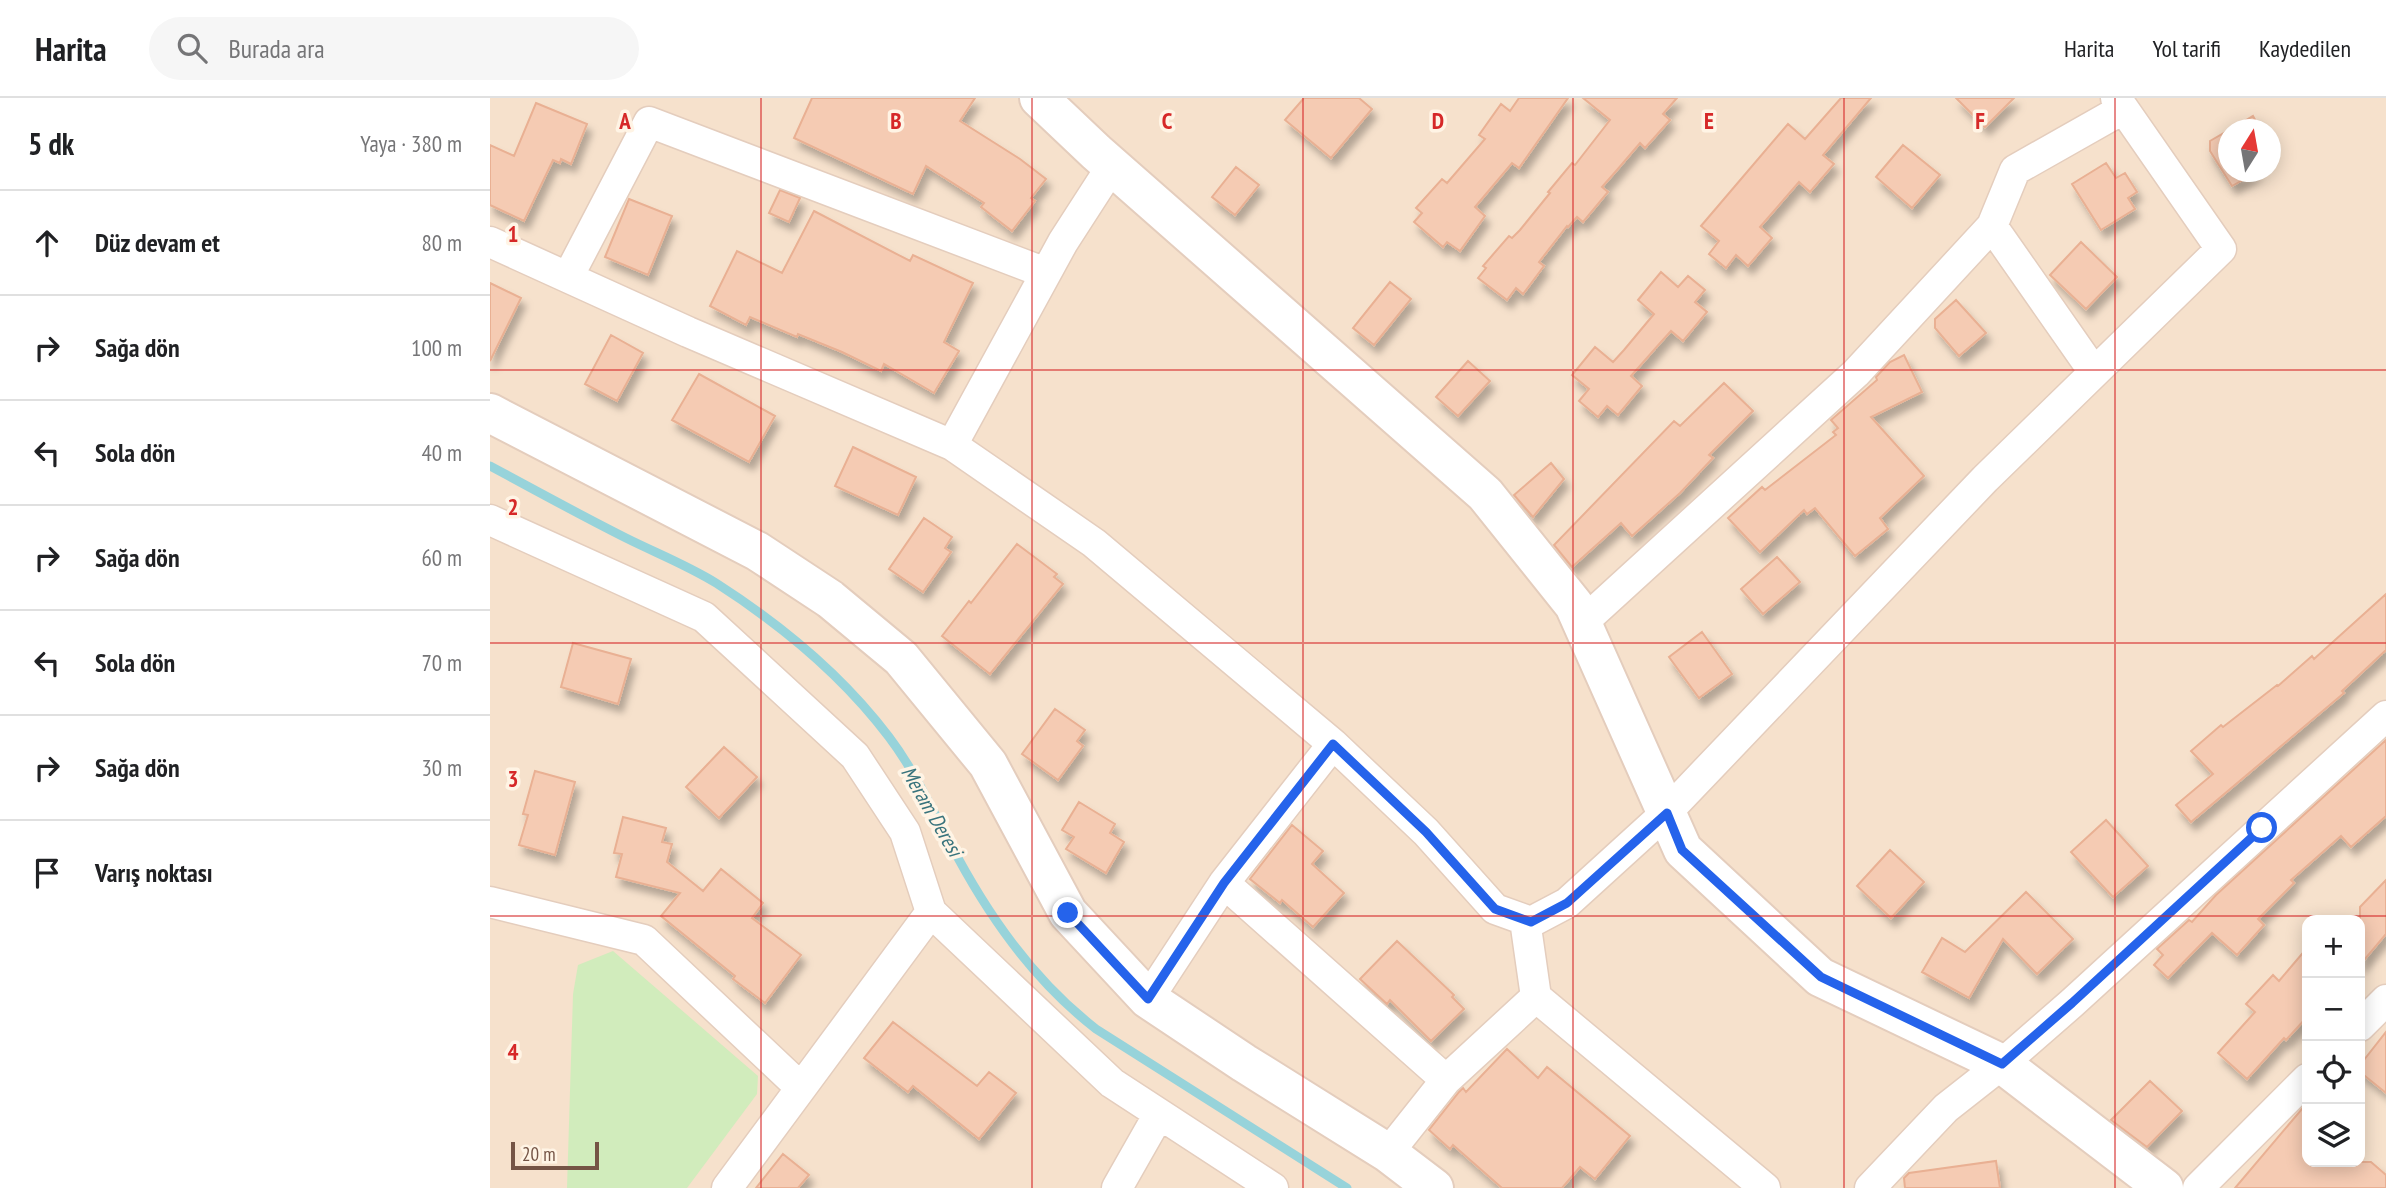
<!DOCTYPE html>
<html lang="tr">
<meta charset="utf-8">
<style>
:root{--surface:#fff;--page:#f6f6f6;--text:#202124;--muted:#757577;--line:#e0e0e0}
body{margin:0;font-family:"PT Sans Narrow",sans-serif;background:var(--page);color:var(--text)}
.controls{position:absolute;right:21px;bottom:21px;display:grid;overflow:hidden;border-radius:14px;box-shadow:0 4px 18px #0003}
.controls button{width:63px;height:63px;display:grid;place-items:center;padding:0;border:0;border-bottom:2px solid var(--line);background:var(--surface);color:var(--text);font:35px sans-serif}
.compass{position:absolute;left:1728px;top:21px;width:63px;height:63px;border-radius:50%;background:var(--surface);box-shadow:0 4px 18px #0003;rotate:11deg}
.scale{position:absolute;left:21px;bottom:18px;width:88px;box-sizing:border-box;padding-left:7px;border:4px solid #755445;border-top:0;font-size:19px;line-height:24px;white-space:nowrap;color:#755445;-webkit-text-stroke:5px #fff4e5;paint-order:stroke}
.stop{position:absolute;width:21px;height:21px;margin:-16px;border:5px solid #2563eb;border-radius:50%;background:#fff}
.stop.end{background:#2563eb;border-color:#fff;box-shadow:0 2px 7px #0008}
.list{margin:0;padding:0;list-style:none}
h2{display:flex;justify-content:space-between;align-items:center;height:91px;margin:0;padding:0 28px;font-size:30px}
h2 small{font-size:23px;font-weight:400;color:var(--muted)}
.list li{display:grid;grid-template-columns:46px 1fr auto;gap:21px;align-items:center;box-sizing:border-box;height:105px;padding:0 28px;border-top:2px solid var(--line)}
.list b{display:block;font-size:26px;white-space:nowrap}
.list em{font-size:23px;font-style:normal;color:var(--muted)}
.icon{flex:none;width:38px;height:38px;fill:none;stroke:currentColor;stroke-width:2;stroke-linecap:round;stroke-linejoin:round}
.map{position:relative;flex:none;width:1896px;height:1090px;overflow:hidden}
header{display:flex;align-items:center;gap:42px;box-sizing:border-box;height:98px;padding:0 35px;background:var(--surface);border-bottom:2px solid var(--line)}
header strong{font-size:33px}
nav{display:flex;gap:38px;margin-inline-start:auto;font-size:24px}
.search{width:490px;height:63px;background:var(--page);display:flex;align-items:center;gap:18px;box-sizing:border-box;padding:0 24px;border-radius:38px;color:var(--muted);font-size:26px}
main{display:flex}
aside{flex:1;background:var(--surface)}
.map>svg:first-child{display:block}
.residential{fill:#f6e1cc;fill-rule:evenodd}
.green{fill:#d1ecbc}
.lines{fill:none;stroke-linecap:round;stroke-linejoin:round}
.stream{stroke:#97d3da;stroke-width:9}
.building{fill:#f5cbb3;stroke:#e9b093;stroke-width:2;filter:url(#shadow)}
.minor-casing{stroke:#e4cdbd;stroke-width:33}
.tertiary-casing{stroke:#e4cdbd;stroke-width:42}
.minor{stroke:#fff;stroke-width:30}
.tertiary{stroke:#fff;stroke-width:38}
.route{stroke:#2563eb;stroke-width:9}
.grid{fill:none;stroke:#d62828;stroke-width:2;stroke-opacity:0.55}
.labels{text-anchor:middle;dominant-baseline:central;stroke-width:7;stroke-linejoin:round;paint-order:stroke}
.water-label{font-size:21px;font-style:italic;fill:#38737c;stroke:#fff4e5}
.grid-label{font-size:23px;text-anchor:middle;font-weight:bold;fill:#d62828;stroke:#fff4e5;stroke-width:7;stroke-linejoin:round;paint-order:stroke}
</style>
<header>
<strong>Harita</strong>
<div class="search"><svg class="icon" aria-label="search" viewBox="0 0 24 24"><circle cx="10" cy="10" r="6"/><path d="M15 15l6 6"/></svg>Burada ara</div>
<nav><a>Harita</a><a>Yol tarifi</a><a>Kaydedilen</a></nav>
</header>
<main>
<aside>
<h2>5 dk<small>Yaya · 380 m</small></h2>
<ul class="list">
<li><svg class="icon" aria-label="ahead" viewBox="0 0 24 24"><path d="M12 20V5M6 11l6-6 6 6"/></svg><div><b>Düz devam et</b></div><em>80 m</em></li>
<li><svg class="icon" aria-label="right" viewBox="0 0 24 24"><path d="M7 20v-9h11M14 6l5 5-5 5"/></svg><div><b>Sağa dön</b></div><em>100 m</em></li>
<li><svg class="icon" aria-label="left" viewBox="0 0 24 24"><path d="M17 20v-9H6M10 6l-5 5 5 5"/></svg><div><b>Sola dön</b></div><em>40 m</em></li>
<li><svg class="icon" aria-label="right" viewBox="0 0 24 24"><path d="M7 20v-9h11M14 6l5 5-5 5"/></svg><div><b>Sağa dön</b></div><em>60 m</em></li>
<li><svg class="icon" aria-label="left" viewBox="0 0 24 24"><path d="M17 20v-9H6M10 6l-5 5 5 5"/></svg><div><b>Sola dön</b></div><em>70 m</em></li>
<li><svg class="icon" aria-label="right" viewBox="0 0 24 24"><path d="M7 20v-9h11M14 6l5 5-5 5"/></svg><div><b>Sağa dön</b></div><em>30 m</em></li>
<li><svg class="icon" aria-label="arrive" viewBox="0 0 24 24"><path d="M6 21V4h12l-3 4 3 4H6"/></svg><div><b>Varış noktası</b></div></li>
</ul>
</aside>
<div class="map">
<svg width="1896" height="1090" viewBox="0 0 1896 1090">
<defs>
<filter id="shadow"><feDropShadow dx="4.5" dy="8" stdDeviation="3.5" flood-color="#0004"/></filter>
</defs>
<rect width="100%" height="100%" fill="#fef0de"/>
<path class="residential" d="M 0,0 L 1896,0 L 1896,1090 L 0,1090 ZM 1738,32 L 1780,32 L 1780,74 L 1738,74 ZM 1817,822 L 1870,822 L 1870,1064 L 1817,1064 Z"/>
<path class="green" d="M 123,853 L 268,978 L 267,996 L 197,1090 L 77,1090 L 83,896 L 88,867 Z"/>
<g class="lines">
<path class="stream" d="M 0,368 C 45,392 90,417 136,440 C 166,455 197,467 226,485 C 290,526 353,578 399,639 C 424,672 441,709 460,745 C 497,816 542,881 606,931 L 857,1090"/>
</g>
<path class="building" d="M 322,0 L 485,0 L 470,23 L 530,61 L 556,81 L 541,100 L 545,103 L 522,133 L 491,109 L 494,105 L 436,68 L 423,96 L 304,40 Z
M 814,0 L 869,0 L 882,11 L 841,60 L 795,22 Z
M 1029,0 L 1078,0 L 1029,70 L 1022,65 L 985,109 L 995,118 L 970,153 L 957,144 L 953,149 L 924,124 L 932,115 L 926,110 L 952,81 L 957,85 L 995,41 L 989,37 L 1011,6 L 1020,13 Z
M 1093,0 L 1187,0 L 1173,16 L 1180,22 L 1155,50 L 1150,45 L 1127,72 L 1112,89 L 1118,94 L 1093,124 L 1087,119 L 1078,129 L 1077,128 L 1049,164 L 1054,168 L 1033,196 L 1026,190 L 1017,202 L 988,180 L 996,170 L 993,168 L 1019,138 L 1022,140 L 1030,132 L 1060,95 L 1058,94 L 1082,65 L 1085,67 L 1120,22 Z
M 1351,0 L 1381,0 L 1333,57 L 1344,66 L 1320,94 L 1309,84 L 1270,129 L 1282,140 L 1258,168 L 1246,157 L 1236,170 L 1219,156 L 1229,143 L 1211,128 L 1298,26 L 1315,41 Z
M 1466,0 L 1524,0 L 1495,29 Z
M 46,5 L 97,26 L 81,66 L 71,61 L 70,65 L 63,62 L 34,123 L 0,107 L 0,47 L 24,58 Z
M 1763,18 L 1771,32 L 1740,32 Z
M 1739,32 L 1739,74 L 1767,74 L 1742,88 L 1720,53 L 1720,43 Z
M 1413,47 L 1450,77 L 1422,110 L 1386,79 Z
M 1616,65 L 1626,80 L 1635,75 L 1647,94 L 1638,100 L 1645,111 L 1611,132 L 1582,86 Z
M 746,69 L 769,87 L 745,117 L 722,99 Z
M 290,92 L 310,100 L 299,124 L 279,115 Z
M 139,101 L 182,118 L 158,177 L 115,159 Z
M 324,113 L 420,163 L 423,157 L 483,185 L 454,244 L 469,253 L 444,295 L 394,266 L 391,273 L 352,254 L 308,236 L 307,239 L 260,219 L 256,227 L 220,208 L 247,153 L 292,175 Z
M 1591,144 L 1627,179 L 1596,211 L 1560,177 Z
M 1171,174 L 1188,189 L 1198,178 L 1215,192 L 1205,204 L 1217,214 L 1193,243 L 1181,233 L 1171,244 L 1141,278 L 1152,288 L 1128,317 L 1117,308 L 1108,319 L 1089,303 L 1099,291 L 1082,277 L 1105,249 L 1123,264 L 1134,252 L 1164,216 L 1148,202 Z
M 900,184 L 921,201 L 884,247 L 863,230 Z
M 0,185 L 31,200 L 0,263 Z
M 1466,202 L 1496,235 L 1469,258 L 1445,230 L 1445,221 Z
M 121,237 L 153,255 L 127,303 L 95,286 Z
M 1414,257 L 1432,294 L 1381,319 L 1434,378 L 1390,420 L 1398,431 L 1365,458 L 1325,410 L 1317,416 L 1314,412 L 1270,454 L 1238,420 L 1272,389 L 1275,392 L 1346,337 L 1343,334 L 1348,330 L 1341,322 L 1387,282 L 1386,279 L 1400,264 Z
M 978,263 L 1000,283 L 968,318 L 946,299 Z
M 209,276 L 285,318 L 259,364 L 182,322 Z
M 1234,285 L 1263,313 L 1219,357 L 1223,360 L 1190,395 L 1142,438 L 1131,425 L 1082,469 L 1064,447 L 1184,323 L 1190,328 Z
M 363,349 L 426,379 L 408,417 L 345,388 Z
M 1061,365 L 1074,381 L 1043,419 L 1024,397 Z
M 434,420 L 462,439 L 455,450 L 461,454 L 433,494 L 399,471 Z
M 527,446 L 567,476 L 564,479 L 573,486 L 500,576 L 452,538 L 479,503 L 481,505 Z
M 1287,459 L 1310,484 L 1273,516 L 1251,491 Z
M 1896,496 L 1896,552 L 1852,593 L 1854,595 L 1701,724 L 1686,707 L 1723,676 L 1701,653 L 1731,627 L 1733,629 L 1787,587 L 1788,588 L 1822,558 L 1824,561 Z
M 1212,534 L 1242,576 L 1209,600 L 1179,559 Z
M 83,545 L 141,561 L 128,606 L 71,589 Z
M 565,611 L 595,632 L 587,643 L 593,648 L 568,682 L 532,656 Z
M 1896,642 L 1896,718 L 1861,749 L 1851,738 L 1801,782 L 1804,785 L 1768,821 L 1774,827 L 1747,857 L 1722,835 L 1678,880 L 1664,867 L 1673,857 L 1667,851 L 1699,822 L 1702,824 L 1726,797 Z
M 234,649 L 267,679 L 229,720 L 196,689 Z
M 45,673 L 85,684 L 65,757 L 29,747 L 38,717 L 33,716 Z
M 589,704 L 625,726 L 620,735 L 634,744 L 616,775 L 576,751 L 584,739 L 572,732 Z
M 133,719 L 176,730 L 172,744 L 182,746 L 177,764 L 213,793 L 231,771 L 273,805 L 262,820 L 311,857 L 275,905 L 243,881 L 245,878 L 171,818 L 190,795 L 126,779 L 132,756 L 124,755 Z
M 1616,722 L 1658,768 L 1623,799 L 1581,754 Z
M 802,727 L 833,753 L 822,766 L 854,795 L 823,829 L 792,802 L 790,805 L 760,781 Z
M 1400,752 L 1434,784 L 1401,820 L 1367,788 Z
M 1896,782 L 1896,836 L 1870,867 L 1870,809 Z
M 1536,794 L 1583,841 L 1547,876 L 1513,841 L 1479,900 L 1432,874 L 1452,840 L 1475,854 Z
M 907,843 L 964,897 L 962,899 L 974,911 L 941,943 L 900,902 L 897,906 L 870,881 Z
M 1817,850 L 1817,919 L 1796,942 L 1794,940 L 1757,981 L 1728,955 L 1765,914 L 1756,906 L 1783,877 L 1789,883 Z
M 403,924 L 487,988 L 499,974 L 526,995 L 489,1041 L 423,988 L 418,994 L 374,960 Z
M 1896,934 L 1896,995 L 1870,974 L 1870,967 Z
M 1017,951 L 1048,980 L 1057,969 L 1140,1038 L 1105,1081 L 1090,1069 L 1072,1090 L 1012,1090 L 963,1047 L 960,1051 L 939,1032 L 969,994 L 973,990 L 976,994 Z
M 1660,983 L 1692,1013 L 1657,1049 L 1621,1022 Z
M 1817,1005 L 1817,1064 L 1881,1064 L 1896,1077 L 1896,1090 L 1745,1090 Z
M 293,1056 L 319,1077 L 308,1090 L 266,1090 Z
M 1506,1063 L 1510,1090 L 1415,1090 L 1414,1080 L 1419,1075 Z"/>
<g class="lines">
<g class="minor-casing">
<path id="minor" d="M 1502,128 L 1525,72 L 1633,11
M 0,144 L 198,234 L 462,347 L 604,445 L 843,646 L 936,734 L 1005,811 L 1041,824 L 1077,805 L 1176,715 L 1495,381 L 1731,151 L 1626,0
M 78,179 L 159,24 L 556,175
M 462,347 L 573,144 L 622,68
M 0,422 L 214,519 L 365,658 L 415,734 L 441,814
M 1092,525 L 1366,275 L 1502,128 L 1604,274
M 734,785 L 956,982
M 0,804 L 154,842 L 311,990 L 237,1090
M 1046,899 L 1275,1090
M 658,901 L 734,785 L 843,646
M 1870,928 L 1896,902
M 311,990 L 441,814 L 622,985 L 783,1090
M 898,1055 L 956,982 L 1046,899 L 1035,822
M 627,1090 L 669,1016
M 1380,1090 L 1456,1010 L 1512,966 L 1582,905 L 1896,618
M 1708,1090 L 1817,981"/>
</g>
<g class="tertiary-casing">
<path id="tertiary" d="M 549,0 L 606,54 L 995,396 L 1084,507 L 1193,752 L 1330,879 L 1512,966 L 1674,1090
M 0,315 L 267,453 L 340,501 L 411,560 L 498,666 L 578,815 L 658,901 L 754,965 L 898,1055 L 944,1090"/>
</g>
<use href="#minor" class="minor"/>
<use href="#tertiary" class="tertiary"/>
</g>
<g class="lines">
<path class="route" d="M 578,815 L 658,901 L 734,785 L 843,646 L 936,734 L 1005,811 L 1041,824 L 1077,805 L 1177,715 L 1192,752 L 1331,879 L 1512,966 L 1582,905 L 1772,730"/>
</g>
<path class="grid" d="M 271,0 L 271,1090M 542,0 L 542,1090M 813,0 L 813,1090M 1083,0 L 1083,1090M 1354,0 L 1354,1090M 1625,0 L 1625,1090M 0,272 L 1896,272M 0,545 L 1896,545M 0,818 L 1896,818"/>
<g class="labels">
<g class="water-label">
<text transform="translate(442 713) rotate(60)">Meram Deresi</text>
</g>
</g>
<g class="grid-label">
<text x="135" y="31">A</text>
<text x="406" y="31">B</text>
<text x="677" y="31">C</text>
<text x="948" y="31">D</text>
<text x="1219" y="31">E</text>
<text x="1490" y="31">F</text>
<text x="23" y="144">1</text>
<text x="23" y="417">2</text>
<text x="23" y="689">3</text>
<text x="23" y="962">4</text>
</g>
</svg>
<div class="controls">
<button>+</button>
<button>−</button>
<button><svg class="icon" aria-label="locate" viewBox="0 0 24 24"><circle cx="12" cy="12" r="6"/><path d="M12 2v4M12 18v4M2 12h4M18 12h4"/></svg></button>
<button><svg class="icon" aria-label="layers" viewBox="0 0 24 24"><path d="M12 4l9 5-9 5-9-5zM3 14l9 5 9-5"/></svg></button>
</div>
<svg class="compass" viewBox="-18 -18 36 36"><path d="M0-13l5 13h-10z" fill="#e53935"/><path d="M0 13l5-13h-10z" fill="#757577"/></svg>
<div class="scale">20 m</div>
<div class="stop" style="left:1772px;top:730px"></div>
<div class="stop end" style="left:578px;top:815px"></div>
</div>
</main>
